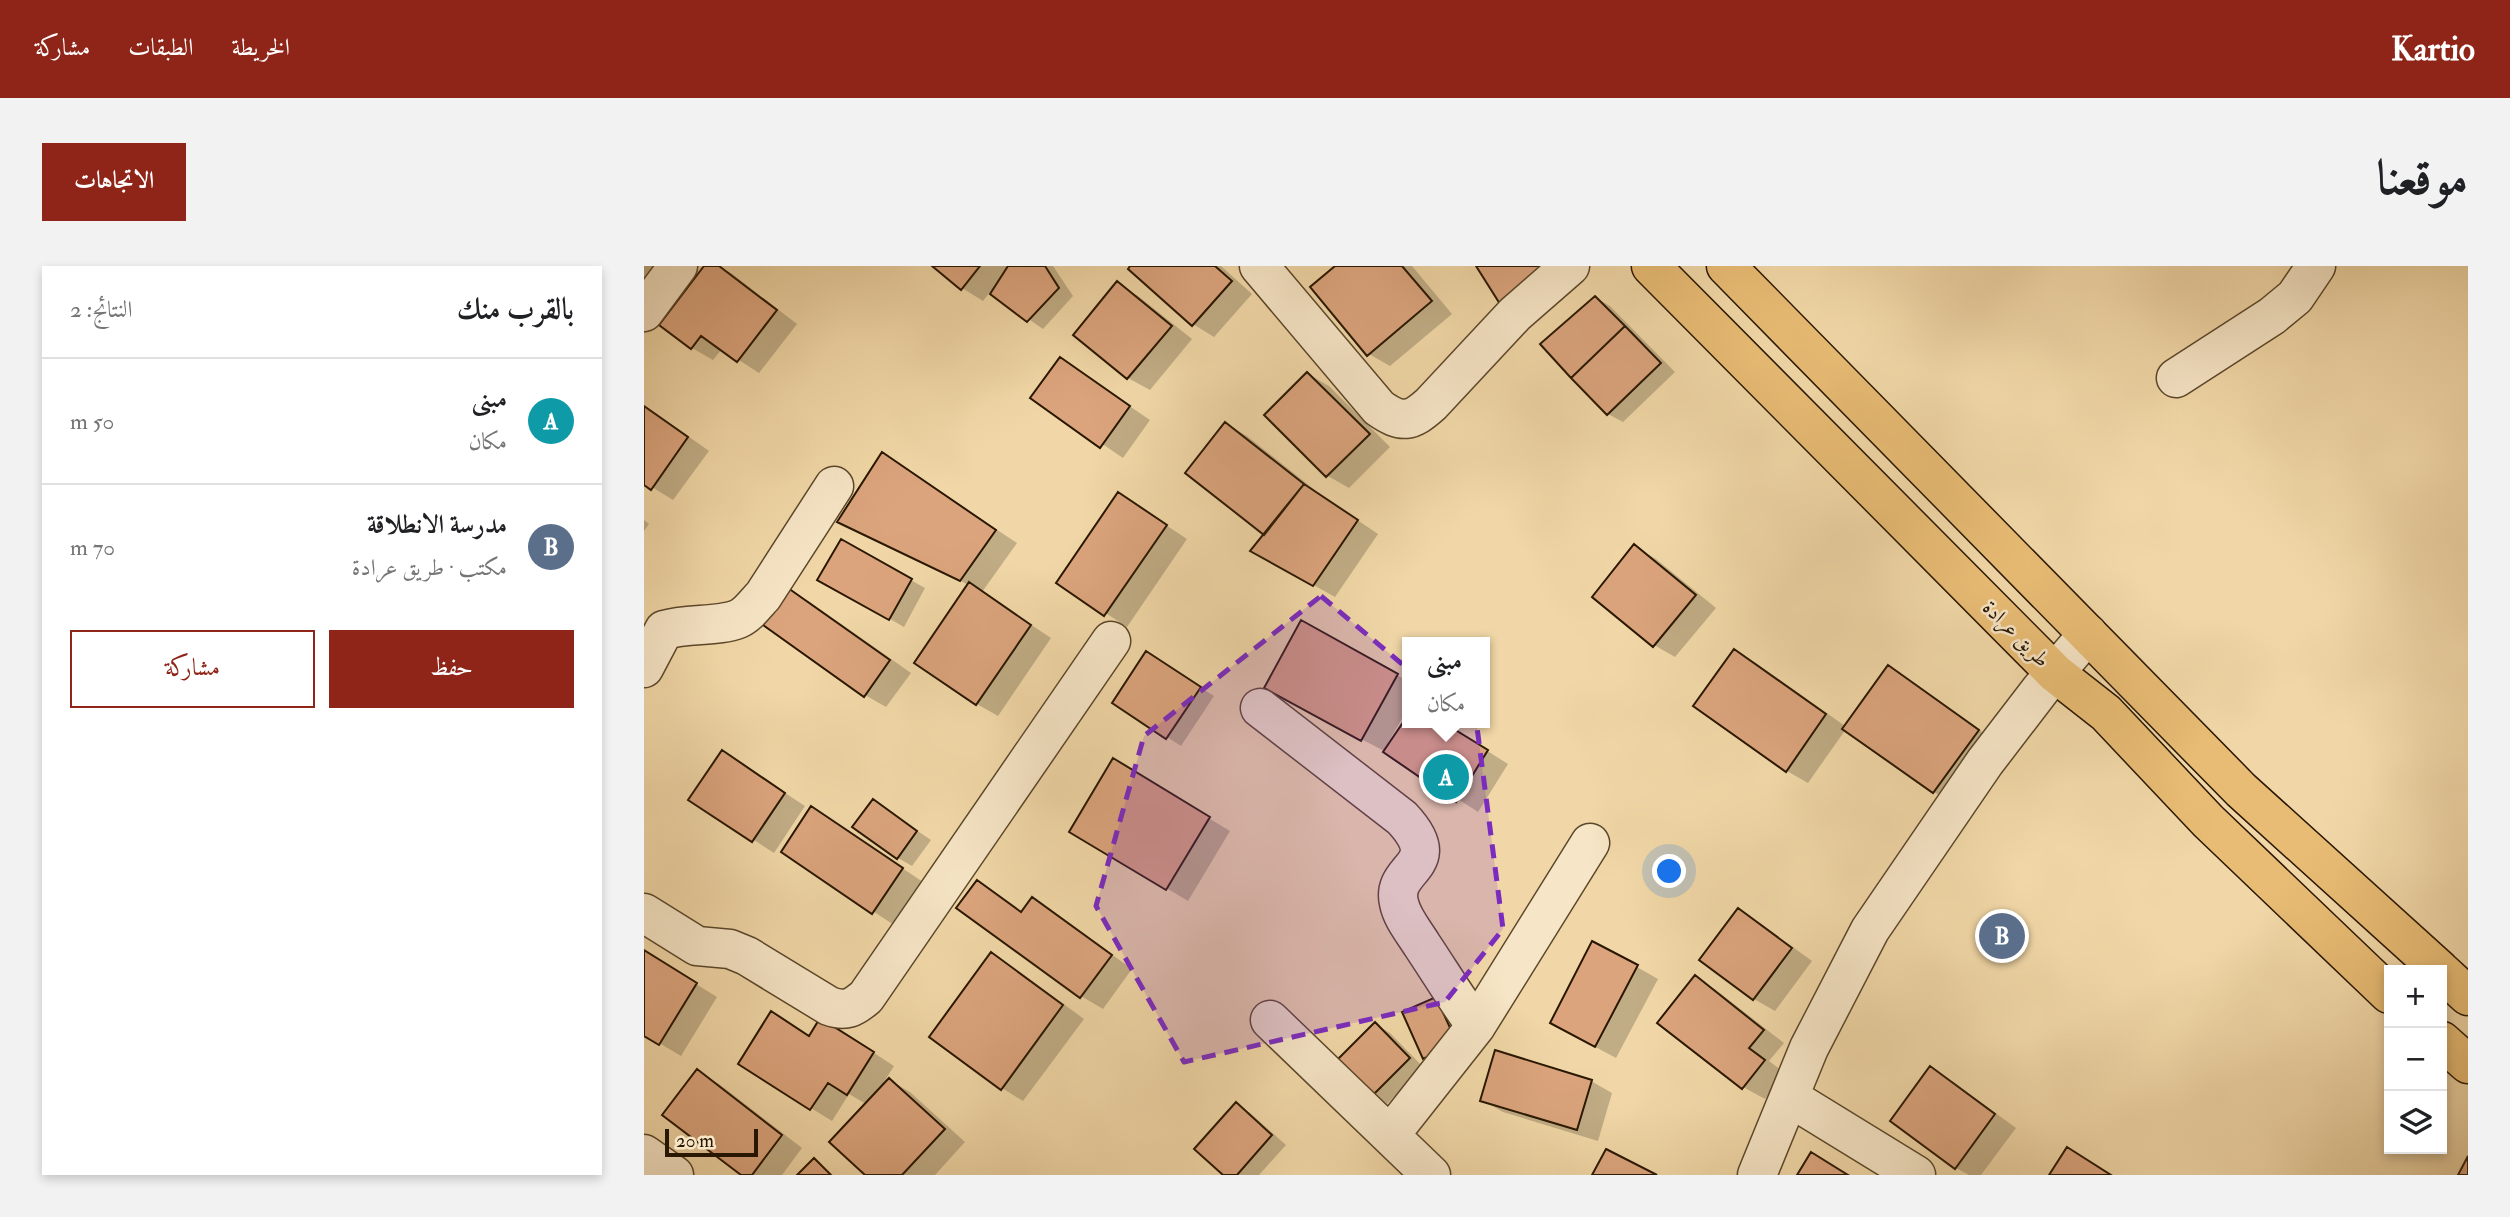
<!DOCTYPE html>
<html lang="ar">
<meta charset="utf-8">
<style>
:root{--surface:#fff;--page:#f2f2f2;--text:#202124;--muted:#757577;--line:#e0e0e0;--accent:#8f2418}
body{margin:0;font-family:"IM FELL Double Pica",Amiri,serif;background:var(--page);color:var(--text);direction:rtl}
.controls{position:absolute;right:21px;bottom:21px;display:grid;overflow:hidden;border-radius:0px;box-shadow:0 4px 10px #0003}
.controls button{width:63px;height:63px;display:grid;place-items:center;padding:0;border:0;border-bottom:2px solid var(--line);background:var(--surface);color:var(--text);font:35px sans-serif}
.scale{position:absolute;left:21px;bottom:18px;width:93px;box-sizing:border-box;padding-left:7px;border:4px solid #291702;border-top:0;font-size:19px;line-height:24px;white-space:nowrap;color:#291702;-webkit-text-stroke:5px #f6e5c6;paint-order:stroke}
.you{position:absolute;left:1026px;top:606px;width:24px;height:24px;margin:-18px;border:5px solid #fff;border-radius:50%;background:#1a73e8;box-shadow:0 0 0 10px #1a73e833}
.badge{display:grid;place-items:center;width:46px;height:46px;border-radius:50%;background:var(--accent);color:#fff;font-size:23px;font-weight:700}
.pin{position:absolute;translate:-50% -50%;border:4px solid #fff;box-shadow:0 2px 7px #0006}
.popup{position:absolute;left:758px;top:371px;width:88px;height:91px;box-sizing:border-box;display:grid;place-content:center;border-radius:0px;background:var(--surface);filter:drop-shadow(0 2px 5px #0005);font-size:23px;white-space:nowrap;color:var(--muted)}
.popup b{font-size:26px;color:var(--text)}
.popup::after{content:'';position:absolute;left:50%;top:100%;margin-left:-14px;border:14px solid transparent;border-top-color:var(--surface)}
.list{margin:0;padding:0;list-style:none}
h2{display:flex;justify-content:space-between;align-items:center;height:91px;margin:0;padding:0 28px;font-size:30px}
h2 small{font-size:23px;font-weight:400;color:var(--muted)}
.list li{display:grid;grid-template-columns:46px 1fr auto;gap:21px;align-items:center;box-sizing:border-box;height:126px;padding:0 28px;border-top:2px solid var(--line)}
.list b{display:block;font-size:26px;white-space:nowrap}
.list p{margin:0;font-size:23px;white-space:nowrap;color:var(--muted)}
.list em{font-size:23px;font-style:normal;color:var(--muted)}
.actions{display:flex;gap:14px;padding:21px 28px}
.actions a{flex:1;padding:16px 0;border:2px solid var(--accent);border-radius:0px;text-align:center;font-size:24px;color:var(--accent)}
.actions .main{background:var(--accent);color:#fff}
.icon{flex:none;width:38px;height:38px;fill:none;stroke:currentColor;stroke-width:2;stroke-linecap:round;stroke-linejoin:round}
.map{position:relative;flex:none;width:1824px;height:909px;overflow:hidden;direction:ltr;border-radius:0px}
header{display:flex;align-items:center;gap:42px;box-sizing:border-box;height:98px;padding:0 35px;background:var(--accent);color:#fff}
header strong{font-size:33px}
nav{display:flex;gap:38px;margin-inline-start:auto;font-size:24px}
.intro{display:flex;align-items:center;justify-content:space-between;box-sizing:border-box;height:168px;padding:0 42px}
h1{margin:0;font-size:49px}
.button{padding:18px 32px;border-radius:0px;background:var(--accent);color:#fff;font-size:24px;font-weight:700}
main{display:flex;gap:42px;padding:0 42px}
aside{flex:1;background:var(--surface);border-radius:0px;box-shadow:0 4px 10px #0003}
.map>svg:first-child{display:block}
.shadow{fill:#0003}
.building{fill:#dba47d;stroke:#291702;stroke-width:2}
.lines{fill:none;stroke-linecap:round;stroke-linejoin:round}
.minor-casing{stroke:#5b472b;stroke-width:41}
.major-casing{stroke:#291702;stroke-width:41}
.minor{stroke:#f6e5c6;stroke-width:38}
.major{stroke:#e8bc74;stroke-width:38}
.marked{fill:#7b2cbf;fill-opacity:0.2;stroke:#7b2cbf;stroke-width:5;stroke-dasharray:14 9;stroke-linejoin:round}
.labels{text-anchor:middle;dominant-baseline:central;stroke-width:5;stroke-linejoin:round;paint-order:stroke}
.street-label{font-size:21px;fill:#291702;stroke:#f6e5c6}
</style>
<header>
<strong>Kartio</strong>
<nav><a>الخريطة</a><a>الطبقات</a><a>مشاركة</a></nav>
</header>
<div class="intro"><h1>موقعنا</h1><a class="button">الاتجاهات</a></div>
<main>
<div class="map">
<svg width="1824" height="909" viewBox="0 0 1824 909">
<rect width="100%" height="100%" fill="#f1d7a7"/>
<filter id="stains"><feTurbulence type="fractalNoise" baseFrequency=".00286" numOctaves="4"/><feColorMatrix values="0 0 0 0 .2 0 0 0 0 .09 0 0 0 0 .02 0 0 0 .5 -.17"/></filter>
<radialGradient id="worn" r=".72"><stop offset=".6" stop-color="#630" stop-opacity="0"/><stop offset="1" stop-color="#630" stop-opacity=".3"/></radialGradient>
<path class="shadow" d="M 0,0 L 15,0 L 0,21 Z
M 62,0 L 74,0 L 87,7 L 153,58 L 115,107 L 78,83 L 69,94 L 48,82 L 18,58 Z
M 291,0 L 409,0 L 429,30 L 399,63 L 346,26 L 339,35 L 318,22 Z
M 489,0 L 577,0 L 608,28 L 570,71 L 549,58 Z
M 694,0 L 768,0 L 808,48 L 746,100 L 725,88 Z
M 473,18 L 494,30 L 548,73 L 506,124 L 484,112 L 431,69 Z
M 952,32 L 966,40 L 1031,106 L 979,156 L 964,148 L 899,78 Z
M 416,93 L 506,154 L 479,192 L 389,131 Z
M 664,108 L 685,120 L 746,181 L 705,222 L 684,210 L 623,149 Z
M 0,139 L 65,185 L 29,234 L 0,216 Z
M 582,158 L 603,170 L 682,233 L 734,268 L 691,331 L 609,285 L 622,269 Z
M 238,188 L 373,277 L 338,326 L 407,372 L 354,450 L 333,438 L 325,319 L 216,267 Z
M 475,228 L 543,273 L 483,361 L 414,316 Z
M 0,254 L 5,258 L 0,265 Z
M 197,275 L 281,322 L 260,361 L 176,313 Z
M 991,281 L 1012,293 L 1072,342 L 1031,391 L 1010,379 Z
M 145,324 L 166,336 L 267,407 L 242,441 L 221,429 Z
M 658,357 L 764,415 L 764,442 L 744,477 L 746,479 L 764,457 L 799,457 L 864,498 L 834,546 L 740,485 L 643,434 Z
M 1091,385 L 1112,397 L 1201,460 L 1244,402 L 1265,414 L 1355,478 L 1311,538 L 1290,526 L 1202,463 L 1164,517 L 1143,505 Z
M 517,396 L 570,430 L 537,480 L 470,437 Z
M 78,486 L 161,540 L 130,587 L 47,533 Z
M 490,507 L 586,565 L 544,635 L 427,565 Z
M 229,535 L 287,574 L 268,600 L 254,592 Z
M 168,542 L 279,616 L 250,659 L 139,586 Z
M 333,617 L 378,646 L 388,634 L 409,646 L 488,703 L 459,743 L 437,730 L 315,642 Z
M 1094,644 L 1116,657 L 1168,695 L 1131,745 L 1110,733 Z
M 0,686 L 73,731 L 37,790 L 0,768 Z
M 348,689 L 369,701 L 440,753 L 379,835 L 358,822 Z
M 993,701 L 1014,713 L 972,792 L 929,769 Z
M 1051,712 L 1072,724 L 1140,777 L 1125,795 L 1141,807 L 1121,833 L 1099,821 Z
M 731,758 L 746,767 L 779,801 L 741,840 L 726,831 Z
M 198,766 L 250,800 L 238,819 L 239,820 L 245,814 L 266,826 L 321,876 L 291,909 L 224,909 L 222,838 L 205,828 L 188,855 L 96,798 Z
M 1286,802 L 1308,815 L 1372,862 L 1337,909 L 1325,909 L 1312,902 L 1248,855 Z
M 53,806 L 75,818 L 158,882 L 138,909 L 100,909 Z
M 947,815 L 968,827 L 954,875 L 859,846 L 838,834 Z
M 592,839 L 606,847 L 642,879 L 615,909 L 582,909 Z"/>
<path class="building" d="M 60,0 L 75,0 L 133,44 L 93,96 L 57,70 L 47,83 L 15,59 Z
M 288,0 L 336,0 L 317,24 Z
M 364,0 L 401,0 L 415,22 L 383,56 L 346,28 Z
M 486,0 L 571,0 L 588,15 L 548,60 L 484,3 Z
M 691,0 L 758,0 L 788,35 L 723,90 L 666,21 Z
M 832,0 L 903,0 L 856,38 Z
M 473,15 L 528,60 L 483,113 L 429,69 Z
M 951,30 L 981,60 L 927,112 L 896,78 Z
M 981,60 L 1017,97 L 963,149 L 927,112 Z
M 416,91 L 486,140 L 456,182 L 386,132 Z
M 663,106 L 726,168 L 682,211 L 620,149 Z
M 0,140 L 44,171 L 7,224 L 0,219 Z
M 581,156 L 660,218 L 620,269 L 541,207 Z
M 238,186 L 352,264 L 316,315 L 193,256 Z
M 660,218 L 714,254 L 669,320 L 606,285 Z
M 474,226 L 523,259 L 460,350 L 412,317 Z
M 197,273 L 268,313 L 245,354 L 173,314 Z
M 990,278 L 1052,329 L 1009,381 L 948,331 Z
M 325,316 L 387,359 L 332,439 L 270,397 Z
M 144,322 L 246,394 L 220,431 L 119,359 Z
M 657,354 L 754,408 L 717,475 L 620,422 Z
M 1090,383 L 1182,448 L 1142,506 L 1049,440 Z
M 502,385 L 557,421 L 522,473 L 468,437 Z
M 1244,399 L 1335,464 L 1289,527 L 1198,463 Z
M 764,449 L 764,457 L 800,457 L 844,484 L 812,536 L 739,486 Z
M 78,484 L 141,527 L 108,576 L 44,534 Z
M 469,492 L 566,551 L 522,624 L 425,566 Z
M 229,533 L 273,565 L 253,593 L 208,561 Z
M 167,540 L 259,602 L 228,648 L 137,586 Z
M 333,614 L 377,646 L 388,631 L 468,689 L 436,732 L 312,642 Z
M 1094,642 L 1148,682 L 1109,734 L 1055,694 Z
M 948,675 L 994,699 L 951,781 L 906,757 Z
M 0,684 L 53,717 L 15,779 L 0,770 Z
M 347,686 L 419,739 L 357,824 L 285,771 Z
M 1051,709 L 1120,764 L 1105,782 L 1121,794 L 1098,823 L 1013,757 Z
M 792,731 L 813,777 L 779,793 L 758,746 Z
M 127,745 L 165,770 L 176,752 L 230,786 L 203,829 L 184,817 L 166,844 L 94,798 Z
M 731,756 L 766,792 L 725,833 L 690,797 Z
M 851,784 L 948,814 L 933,864 L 836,835 Z
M 1286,800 L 1351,848 L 1311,903 L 1246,855 Z
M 53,803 L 138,869 L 108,909 L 97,909 L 18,849 Z
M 245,812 L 301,863 L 258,909 L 221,909 L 185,876 Z
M 592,836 L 628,869 L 593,909 L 579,909 L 550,883 Z
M 1423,881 L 1467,909 L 1405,909 Z
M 962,883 L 1013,909 L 948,909 Z
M 1167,886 L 1204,909 L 1153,909 Z
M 1824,890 L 1824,909 L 1814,909 Z
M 170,892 L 187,909 L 153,909 Z"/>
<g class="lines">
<g class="minor-casing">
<path id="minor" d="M 615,0 L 735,142 C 758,158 767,156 787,138 L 871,48 L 926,0
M 0,46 L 34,0
M 1532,112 L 1628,50 L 1651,31 L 1672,0
M 0,402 L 20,364 C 44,357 74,361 94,353 C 104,349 112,337 119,330 L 190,220
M 616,442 L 758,552 C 804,601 746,600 755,637 C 758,652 770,666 778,679 C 796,706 813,734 832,760
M 0,647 L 53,680 L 86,683 L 103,690 L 185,740 C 202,746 209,742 222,731 L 467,375
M 626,754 L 787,909
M 1145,831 L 1272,909
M 746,869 L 832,760 L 946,577
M 0,888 L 30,909
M 1113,909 L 1165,782 L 1226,664 L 1341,496 L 1397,423 L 1444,368"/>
</g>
<g class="major-casing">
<path id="major" d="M 1007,0 L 1411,407 L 1462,447 L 1564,555 L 1745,728
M 1082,0 L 1597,524 L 1796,704
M 1798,706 L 1824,730
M 1798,775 L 1824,798"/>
</g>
<use href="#minor" class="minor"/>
<use href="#major" class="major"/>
</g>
<path class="marked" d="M 677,330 L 833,461 L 859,663 L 801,736 L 540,796 L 452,640 L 500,470 Z"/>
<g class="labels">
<g class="street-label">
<text transform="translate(1372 368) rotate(45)">طريق عرادة</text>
</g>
</g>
<rect width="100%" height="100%" filter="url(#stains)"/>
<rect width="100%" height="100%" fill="url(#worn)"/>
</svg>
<div class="controls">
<button>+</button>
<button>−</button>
<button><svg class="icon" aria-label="layers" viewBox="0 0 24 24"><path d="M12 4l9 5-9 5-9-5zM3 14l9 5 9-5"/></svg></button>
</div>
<div class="scale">20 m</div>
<div class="you"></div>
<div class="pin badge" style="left:802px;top:511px;background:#0f9aa8">A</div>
<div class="popup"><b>مبنى</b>مكان</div>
<div class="pin badge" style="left:1358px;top:670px;background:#5c6f8a">B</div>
</div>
<aside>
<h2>بالقرب منك<small>النتائج: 2</small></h2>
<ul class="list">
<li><span class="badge" style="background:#0f9aa8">A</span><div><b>مبنى</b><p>مكان</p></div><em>50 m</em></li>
<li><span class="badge" style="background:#5c6f8a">B</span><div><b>مدرسة الانطلاقة</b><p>مكتب · طريق عرادة</p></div><em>70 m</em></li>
</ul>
<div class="actions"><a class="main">حفظ</a><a>مشاركة</a></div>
</aside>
</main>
